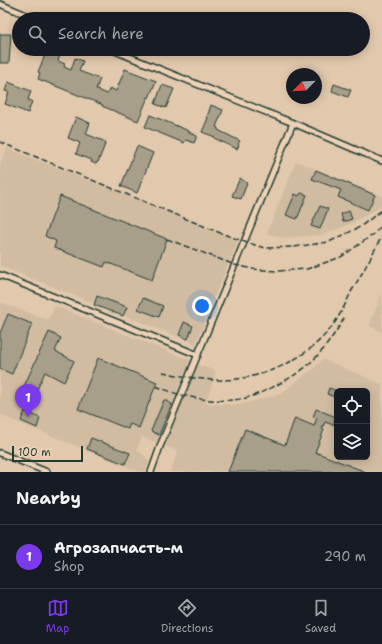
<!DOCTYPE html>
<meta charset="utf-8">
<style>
:root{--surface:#171b24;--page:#20242c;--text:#f1f3f6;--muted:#9ea1a6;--line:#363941;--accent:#7c3aed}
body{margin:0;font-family:"Shantell Sans",sans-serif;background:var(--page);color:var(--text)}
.controls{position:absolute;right:12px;bottom:12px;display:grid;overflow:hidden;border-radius:6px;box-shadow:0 2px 10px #0003}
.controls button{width:36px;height:36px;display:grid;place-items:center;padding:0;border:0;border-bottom:1px solid var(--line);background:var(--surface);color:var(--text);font:20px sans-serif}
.compass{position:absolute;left:286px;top:68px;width:36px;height:36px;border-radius:50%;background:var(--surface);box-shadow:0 2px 10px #0003;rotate:246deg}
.scale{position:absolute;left:12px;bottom:10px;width:71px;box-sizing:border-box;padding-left:4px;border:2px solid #1f3d34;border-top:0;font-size:11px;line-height:14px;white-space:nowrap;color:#1f3d34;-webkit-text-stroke:3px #eed2b5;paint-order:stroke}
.you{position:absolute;left:202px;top:306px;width:14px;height:14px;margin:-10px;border:3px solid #fff;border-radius:50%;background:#1a73e8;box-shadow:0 0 0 6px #1a73e833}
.badge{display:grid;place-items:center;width:26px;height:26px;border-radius:50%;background:var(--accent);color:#fff;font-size:13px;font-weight:700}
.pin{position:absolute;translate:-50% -33px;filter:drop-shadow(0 1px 2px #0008)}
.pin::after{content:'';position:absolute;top:21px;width:14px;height:12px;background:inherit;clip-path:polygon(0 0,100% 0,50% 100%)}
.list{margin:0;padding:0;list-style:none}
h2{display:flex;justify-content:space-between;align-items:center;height:52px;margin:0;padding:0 16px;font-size:17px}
h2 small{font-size:13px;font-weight:400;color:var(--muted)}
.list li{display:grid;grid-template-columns:26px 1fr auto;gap:12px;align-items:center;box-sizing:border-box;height:64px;padding:0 16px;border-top:1px solid var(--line)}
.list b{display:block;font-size:15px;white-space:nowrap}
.list p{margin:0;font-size:13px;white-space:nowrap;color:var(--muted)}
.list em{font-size:13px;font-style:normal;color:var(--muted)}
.icon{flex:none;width:22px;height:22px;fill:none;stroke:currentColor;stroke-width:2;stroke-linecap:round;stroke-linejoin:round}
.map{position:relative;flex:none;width:382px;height:472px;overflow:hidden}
.search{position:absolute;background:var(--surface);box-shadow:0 2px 10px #0003;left:12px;right:12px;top:12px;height:44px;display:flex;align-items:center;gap:10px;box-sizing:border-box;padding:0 14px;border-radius:22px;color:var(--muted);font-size:15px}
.sheet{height:116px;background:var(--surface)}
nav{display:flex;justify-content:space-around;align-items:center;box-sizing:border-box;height:56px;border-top:1px solid var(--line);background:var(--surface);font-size:11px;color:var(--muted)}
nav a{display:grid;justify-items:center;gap:2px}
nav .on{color:var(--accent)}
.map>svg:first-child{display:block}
.built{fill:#d1bca2;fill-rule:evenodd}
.building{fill:#a89f8a;stroke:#1f3d34}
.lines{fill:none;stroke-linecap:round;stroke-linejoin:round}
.minor-casing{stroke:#1f3d34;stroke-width:8}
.minor{stroke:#eed2b5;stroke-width:5}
.rail{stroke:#1f3d34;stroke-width:1.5;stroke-dasharray:6 3;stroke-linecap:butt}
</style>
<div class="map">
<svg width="382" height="472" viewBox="0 0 382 472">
<rect width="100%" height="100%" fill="#e2c9ad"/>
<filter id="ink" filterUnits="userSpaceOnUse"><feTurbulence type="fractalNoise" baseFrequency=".025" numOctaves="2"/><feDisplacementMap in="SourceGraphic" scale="8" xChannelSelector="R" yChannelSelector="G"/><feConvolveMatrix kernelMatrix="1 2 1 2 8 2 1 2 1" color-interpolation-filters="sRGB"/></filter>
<g filter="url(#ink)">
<path class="built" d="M 7,148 L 114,190 L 227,236 L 238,242 L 204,320 L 204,321 L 205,321 L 196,344 L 0,266 L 0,163 Z
M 296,161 L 382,196 L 382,202 L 377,209 L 348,225 L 322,235 L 284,238 L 268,234 L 267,233 Z
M 382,293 L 382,332 L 369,326 Z
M 0,302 L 48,320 L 55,306 L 190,360 L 192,363 L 216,371 L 206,403 L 238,405 L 280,394 L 314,368 L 323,359 L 382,384 L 382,472 L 170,472 L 178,451 L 142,437 L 137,449 L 149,461 L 145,472 L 140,472 L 0,415 L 0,411 L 2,408 L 0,407 ZM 337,391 L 367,391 L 367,457 L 337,457 Z"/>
<path class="building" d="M 0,34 L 11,34 L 9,63 L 0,63 Z
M 47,50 L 60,55 L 58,61 L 65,64 L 64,67 L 71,70 L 75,58 L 83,61 L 79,71 L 100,79 L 96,89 L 107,94 L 110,88 L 116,91 L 125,69 L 156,81 L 149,98 L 148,97 L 138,121 L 102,106 L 103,105 L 38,79 L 40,73 L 38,72 Z
M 8,82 L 31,91 L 28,100 L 32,101 L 28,113 L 5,104 L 9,92 L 5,91 Z
M 334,84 L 351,90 L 348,97 L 332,91 Z
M 162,85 L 174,89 L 166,108 L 155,104 Z
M 211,105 L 223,110 L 216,127 L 218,128 L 218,130 L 240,141 L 238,144 L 239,145 L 237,149 L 214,138 L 215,137 L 202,132 L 208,118 L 207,117 Z
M 150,115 L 189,131 L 189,132 L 197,136 L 194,143 L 186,140 L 184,143 L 145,127 Z
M 76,117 L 90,123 L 86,134 L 106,142 L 98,162 L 97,162 L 96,164 L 91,162 L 92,160 L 76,154 L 80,143 L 68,138 Z
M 137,146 L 153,153 L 137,193 L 121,186 Z
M 316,170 L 375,195 L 368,210 L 338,197 L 341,190 L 312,179 Z
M 240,178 L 247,183 L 241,199 L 232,196 Z
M 301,193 L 307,195 L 297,219 L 286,215 L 295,194 L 299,196 Z
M 60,196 L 167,239 L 152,280 L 106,262 L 104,267 L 54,248 L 56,241 L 45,236 Z
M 320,206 L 328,209 L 320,229 L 311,226 Z
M 349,211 L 352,219 L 343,222 L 341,214 Z
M 97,296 L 127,307 L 123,316 L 94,305 Z
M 143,298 L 163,306 L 159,317 L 138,309 Z
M 8,314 L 32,324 L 12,374 L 0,369 L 0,333 Z
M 184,322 L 193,326 L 188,339 L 179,335 Z
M 49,332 L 61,338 L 55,351 L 74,361 L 64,382 L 45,372 L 31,403 L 19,397 Z
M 98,358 L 157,382 L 139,428 L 130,424 L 128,429 L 78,409 Z
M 329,388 L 337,391 L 337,398 L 327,394 Z
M 164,400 L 172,404 L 159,435 L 151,431 Z
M 316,409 L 336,417 L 333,425 L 325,422 L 322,429 L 324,430 L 315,452 L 366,472 L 228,472 L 245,429 L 285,445 L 295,418 L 314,426 L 317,418 L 313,417 Z
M 25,411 L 40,418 L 37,428 L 21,421 Z
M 91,438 L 130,453 L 125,464 L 87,449 Z"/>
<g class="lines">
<g class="minor-casing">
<path id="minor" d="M 0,4 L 36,19
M 110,49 L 293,123 L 382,161
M 0,275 L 198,355
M 0,453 L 47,472
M 151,472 L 161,444 L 293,123"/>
</g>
<use href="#minor" class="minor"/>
<path class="rail" d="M 0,142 L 218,232 L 245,242 L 265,248 L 294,247 L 329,242 L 360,227 L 382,210
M 167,239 L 235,265 L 253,269 L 277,271 L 307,269 L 341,257 L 374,234 L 382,225
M 163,372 C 180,376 197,379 214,380 C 260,382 312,359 337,319 C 342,311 347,301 351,292 C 362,274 372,255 382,236
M 156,386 C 184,398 215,404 246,398 C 257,395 267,390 277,385 C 288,379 301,372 310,363 C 325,350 335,333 345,317"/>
</g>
</g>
</svg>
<div class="controls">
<button><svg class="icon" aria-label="locate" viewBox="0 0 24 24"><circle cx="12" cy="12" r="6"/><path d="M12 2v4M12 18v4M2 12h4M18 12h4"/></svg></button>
<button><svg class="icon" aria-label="layers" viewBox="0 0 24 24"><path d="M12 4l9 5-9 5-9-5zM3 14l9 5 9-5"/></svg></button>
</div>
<svg class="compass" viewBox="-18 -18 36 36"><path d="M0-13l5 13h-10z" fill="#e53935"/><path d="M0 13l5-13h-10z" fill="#9ea1a6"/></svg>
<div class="scale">100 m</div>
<div class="you"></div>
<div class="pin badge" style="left:28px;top:417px">1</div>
<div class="search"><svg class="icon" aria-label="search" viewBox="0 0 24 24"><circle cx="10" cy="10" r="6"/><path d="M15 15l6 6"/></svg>Search here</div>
</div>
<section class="sheet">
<h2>Nearby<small></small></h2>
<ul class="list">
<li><span class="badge">1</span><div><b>Агрозапчасть-м</b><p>Shop</p></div><em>290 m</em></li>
</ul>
</section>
<nav>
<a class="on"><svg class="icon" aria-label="map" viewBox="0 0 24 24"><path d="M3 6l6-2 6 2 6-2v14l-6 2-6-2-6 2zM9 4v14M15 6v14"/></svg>Map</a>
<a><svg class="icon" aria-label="directions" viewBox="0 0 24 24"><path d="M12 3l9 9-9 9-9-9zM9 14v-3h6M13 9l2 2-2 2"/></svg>Directions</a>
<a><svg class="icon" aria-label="saved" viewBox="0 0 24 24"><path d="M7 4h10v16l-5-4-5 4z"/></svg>Saved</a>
</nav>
